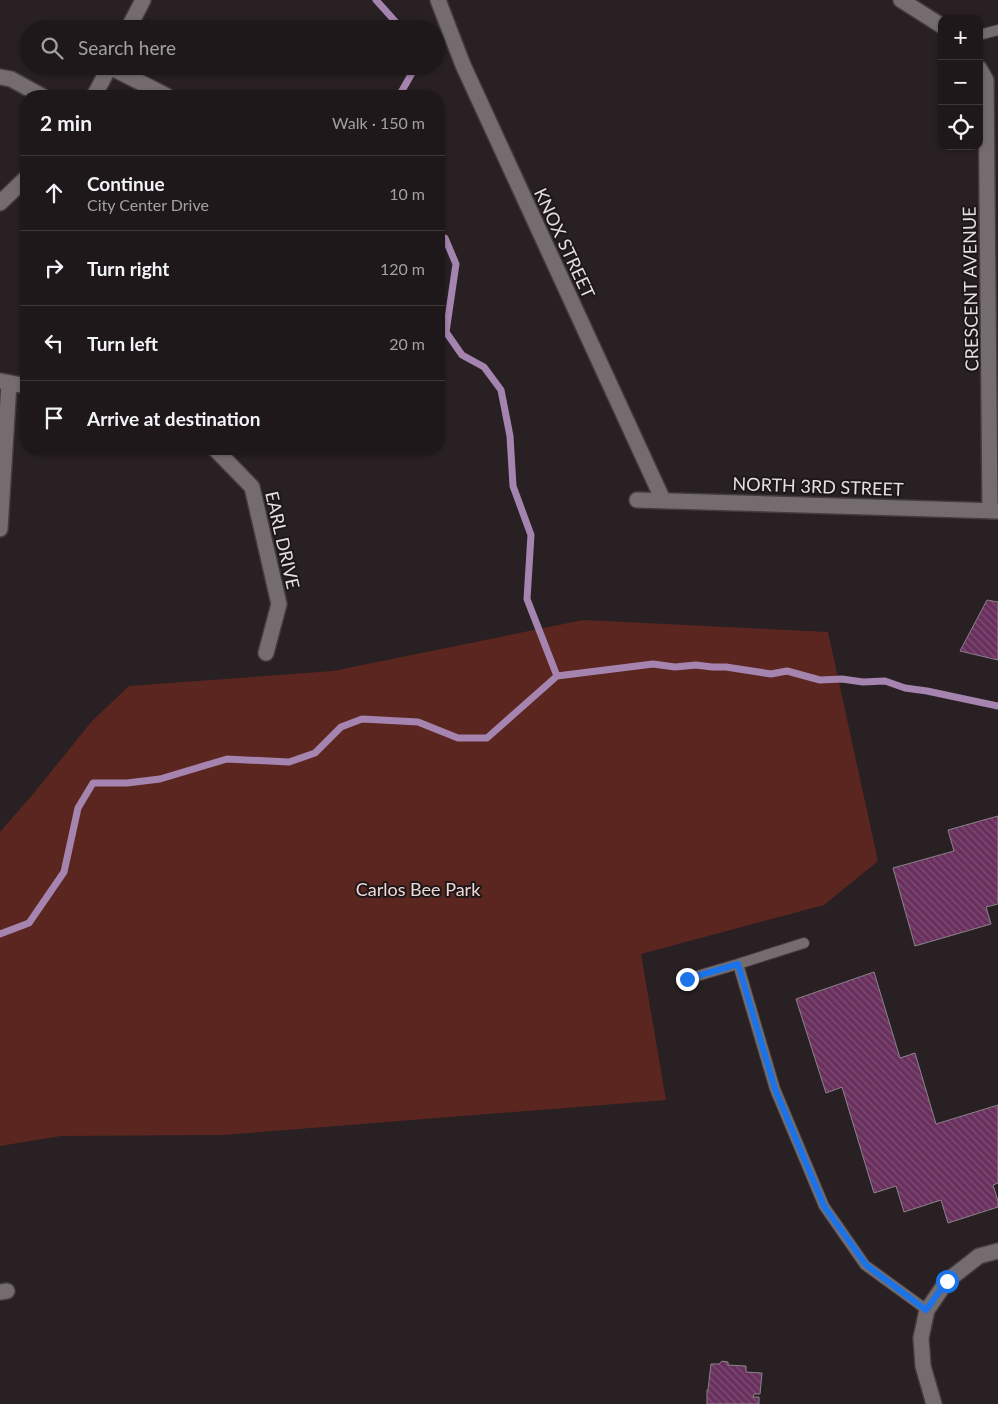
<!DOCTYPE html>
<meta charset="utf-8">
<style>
:root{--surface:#1e181a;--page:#2b2527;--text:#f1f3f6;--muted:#a1a0a2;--line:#3c3739}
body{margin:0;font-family:Lato,sans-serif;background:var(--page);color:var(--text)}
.controls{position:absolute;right:15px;top:15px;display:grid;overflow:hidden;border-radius:10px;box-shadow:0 1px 4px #0004}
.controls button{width:45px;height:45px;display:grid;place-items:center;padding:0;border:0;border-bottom:1px solid var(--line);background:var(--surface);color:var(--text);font:25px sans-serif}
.stop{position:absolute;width:15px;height:15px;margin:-11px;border:4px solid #1a73e8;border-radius:50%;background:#fff}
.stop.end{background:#1a73e8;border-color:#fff;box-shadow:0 1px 5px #0008}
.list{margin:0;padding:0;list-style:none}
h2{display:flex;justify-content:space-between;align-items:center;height:65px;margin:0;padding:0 20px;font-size:21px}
h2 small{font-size:16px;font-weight:400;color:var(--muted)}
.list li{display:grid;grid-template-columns:32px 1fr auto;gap:15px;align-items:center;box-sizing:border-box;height:75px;padding:0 20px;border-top:1px solid var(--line)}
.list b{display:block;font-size:19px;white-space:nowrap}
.list p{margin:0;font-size:16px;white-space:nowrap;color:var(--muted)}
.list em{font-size:16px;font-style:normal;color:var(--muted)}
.icon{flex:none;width:28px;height:28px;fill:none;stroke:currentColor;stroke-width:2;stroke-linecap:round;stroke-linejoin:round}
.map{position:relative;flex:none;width:998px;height:1404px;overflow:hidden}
.search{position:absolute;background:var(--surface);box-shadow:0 1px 4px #0004;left:20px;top:20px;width:425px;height:55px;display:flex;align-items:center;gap:12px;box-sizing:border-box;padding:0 18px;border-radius:28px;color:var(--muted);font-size:19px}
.panel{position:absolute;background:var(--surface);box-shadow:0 1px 4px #0004;left:20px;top:90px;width:425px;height:365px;border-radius:20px}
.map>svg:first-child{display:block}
.park{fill:#5a261f}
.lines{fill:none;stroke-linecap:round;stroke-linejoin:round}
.stream{stroke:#a584af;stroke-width:7}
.building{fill:url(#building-back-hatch);stroke:#8b8389}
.lane-casing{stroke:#433d3f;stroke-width:12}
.street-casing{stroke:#433d3f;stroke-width:18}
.lane{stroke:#756c70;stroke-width:10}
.street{stroke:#756c70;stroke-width:15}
.route{stroke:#1a73e8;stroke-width:6}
.labels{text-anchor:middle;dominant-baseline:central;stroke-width:4;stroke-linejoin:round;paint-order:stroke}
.street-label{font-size:18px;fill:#e4dfe1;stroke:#1e171a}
.park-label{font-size:18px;fill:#efd8d4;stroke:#1e171a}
</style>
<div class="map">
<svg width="998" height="1404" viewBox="0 0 998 1404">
<defs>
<pattern id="building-back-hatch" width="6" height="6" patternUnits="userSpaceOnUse" patternTransform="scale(1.25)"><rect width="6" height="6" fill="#69305e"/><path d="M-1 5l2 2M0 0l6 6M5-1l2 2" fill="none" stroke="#7e4e75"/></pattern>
</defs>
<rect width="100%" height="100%" fill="#282023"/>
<path class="park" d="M 583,620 L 828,632 L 878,861 L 824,905 L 641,954 L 666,1100 L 223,1135 L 61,1136 L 0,1146 L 0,832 L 33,794 L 92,721 L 129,686 L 333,671 Z"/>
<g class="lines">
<path class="stream" d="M 376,0 L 402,29
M 399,96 L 412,73 L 411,66
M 439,236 L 445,238 L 456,264 L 446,332 L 462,355 L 484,367 L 501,390 L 510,436 L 513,486 L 531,535 L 527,599 L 557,676
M 557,676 L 653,664 L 675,667 L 696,665 L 712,667 L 726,667 L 771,674 L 787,671 L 820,680 L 842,679 L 863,682 L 885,681 L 905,688 L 927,691 L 998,706
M 0,934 L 29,923 L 64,872 L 78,808 L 93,783 L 127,783 L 160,779 L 227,759 L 289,762 L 315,753 L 341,727 L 362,719 L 418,722 L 458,738 L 487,738 L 557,676"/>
</g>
<path class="building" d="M 987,600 L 998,602 L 998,660 L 960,651 Z
M 998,816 L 998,904 L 986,907 L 991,924 L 915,946 L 893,868 L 954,851 L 948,830 Z
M 874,972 L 900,1058 L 915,1053 L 936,1124 L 998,1105 L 998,1183 L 993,1185 L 998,1201 L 998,1207 L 948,1223 L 941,1200 L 904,1212 L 896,1186 L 874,1193 L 842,1087 L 826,1093 L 796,999 Z
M 722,1361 L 728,1362 L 728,1365 L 746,1366 L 746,1372 L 762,1373 L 760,1394 L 754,1394 L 753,1397 L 759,1397 L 759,1404 L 707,1404 L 707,1390 L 708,1390 L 711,1364 L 719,1364 Z"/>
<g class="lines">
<g class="lane-casing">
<path id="lane" d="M 979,35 L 998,30
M 738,964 L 804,943
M 687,979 L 738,964 L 775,1089 L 824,1206 L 865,1265 L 927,1310"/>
</g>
<g class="street-casing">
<path id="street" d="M 438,0 L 463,65 L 663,500
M 901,0 L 942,26
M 128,29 L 143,0
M 110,67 L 167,96
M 979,68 L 986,80 L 990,511
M 0,77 L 11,79 L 42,96
M 94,96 L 110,66
M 0,203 L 26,178
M 1,381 L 26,386
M 215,449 L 252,487 L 279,604 L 266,653
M 637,500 L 998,511
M 0,529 L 9,383
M 0,1292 L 7,1291
M 934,1404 L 923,1366 L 921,1338 L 927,1310 L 947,1281 L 979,1256 L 998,1251"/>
</g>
<use href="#lane" class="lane"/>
<use href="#street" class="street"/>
</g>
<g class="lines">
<path class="route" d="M 687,979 L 738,964 L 775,1089 L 824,1206 L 866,1265 L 926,1310 L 947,1281"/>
</g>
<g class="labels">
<g class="street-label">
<text transform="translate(565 243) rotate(65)">KNOX STREET</text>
<text transform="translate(970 289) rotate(-91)">CRESCENT AVENUE</text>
<text transform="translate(818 486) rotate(2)">NORTH 3RD STREET</text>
<text transform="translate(283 540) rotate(77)">EARL DRIVE</text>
</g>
<g class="park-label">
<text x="418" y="889">Carlos Bee Park</text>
</g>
</g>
</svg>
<div class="controls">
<button>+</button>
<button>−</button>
<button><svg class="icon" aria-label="locate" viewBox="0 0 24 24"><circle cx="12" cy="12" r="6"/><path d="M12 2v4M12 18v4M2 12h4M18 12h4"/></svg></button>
</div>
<div class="stop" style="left:947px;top:1281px"></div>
<div class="stop end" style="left:687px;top:979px"></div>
<div class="search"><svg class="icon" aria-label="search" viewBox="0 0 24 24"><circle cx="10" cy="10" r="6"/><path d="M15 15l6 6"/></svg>Search here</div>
<section class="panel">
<h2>2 min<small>Walk · 150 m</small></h2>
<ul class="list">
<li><svg class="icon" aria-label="ahead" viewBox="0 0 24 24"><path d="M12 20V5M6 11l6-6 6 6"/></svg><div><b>Continue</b><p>City Center Drive</p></div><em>10 m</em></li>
<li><svg class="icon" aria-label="right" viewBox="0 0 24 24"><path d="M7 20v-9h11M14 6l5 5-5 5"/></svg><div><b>Turn right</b></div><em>120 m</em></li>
<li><svg class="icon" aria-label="left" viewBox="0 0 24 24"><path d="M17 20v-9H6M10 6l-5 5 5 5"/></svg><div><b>Turn left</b></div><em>20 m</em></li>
<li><svg class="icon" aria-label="arrive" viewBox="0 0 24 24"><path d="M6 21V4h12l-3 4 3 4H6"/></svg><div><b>Arrive at destination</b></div></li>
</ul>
</section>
</div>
